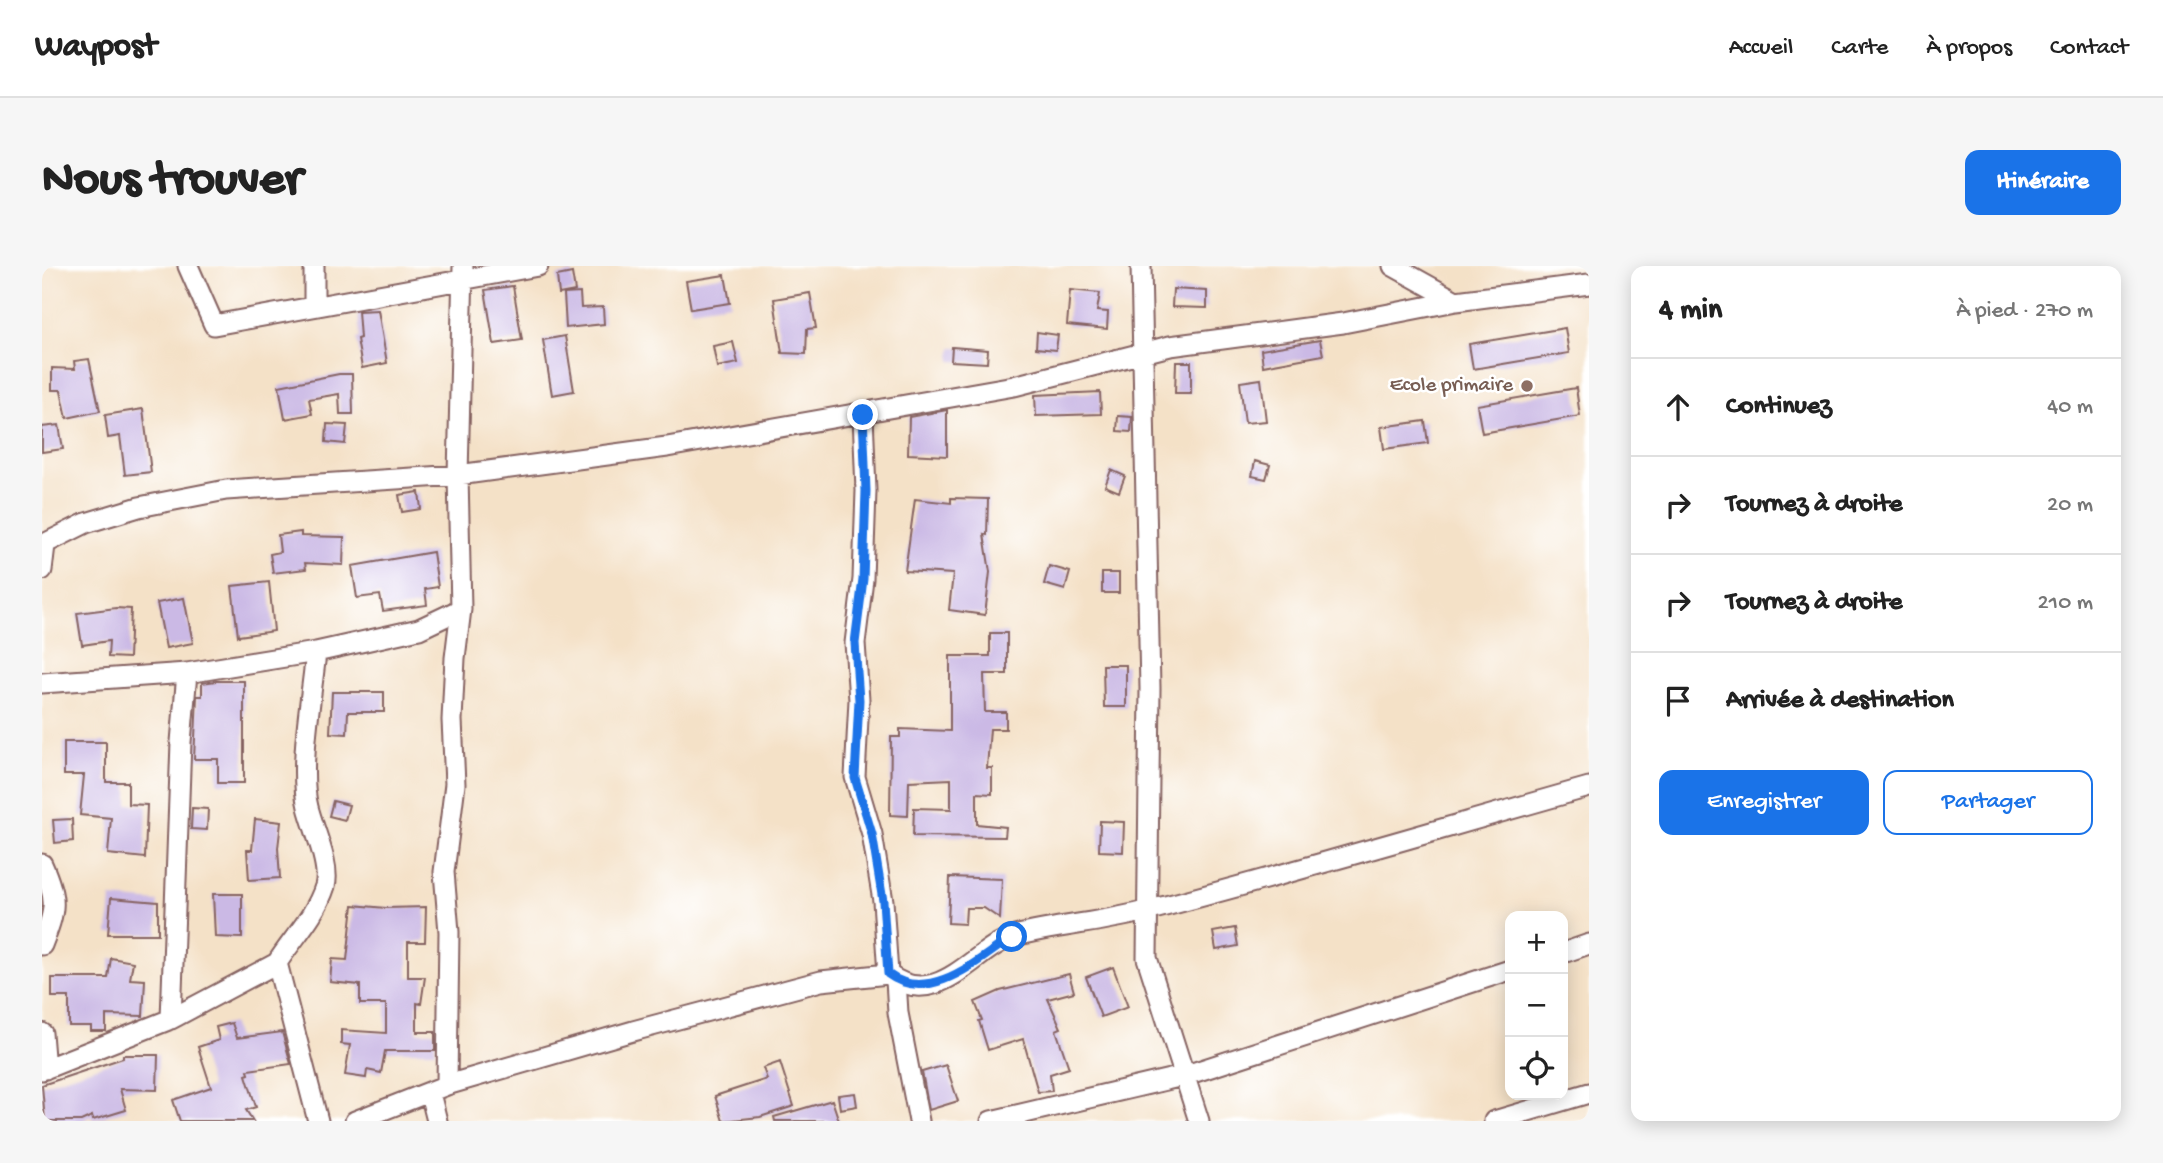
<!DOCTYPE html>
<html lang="fr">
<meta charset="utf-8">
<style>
:root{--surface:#fff;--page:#f6f6f6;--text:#222;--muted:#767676;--line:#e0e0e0;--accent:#1a73e8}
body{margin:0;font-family:"Gochi Hand",sans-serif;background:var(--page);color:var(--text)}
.controls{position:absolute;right:21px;bottom:21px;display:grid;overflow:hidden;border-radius:14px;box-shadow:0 4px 18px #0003}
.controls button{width:63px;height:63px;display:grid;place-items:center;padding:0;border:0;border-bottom:2px solid var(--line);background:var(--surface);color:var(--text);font:35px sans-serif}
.stop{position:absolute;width:21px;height:21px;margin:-16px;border:5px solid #1a73e8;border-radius:50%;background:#fff}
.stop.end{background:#1a73e8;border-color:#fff;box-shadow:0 2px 7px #0008}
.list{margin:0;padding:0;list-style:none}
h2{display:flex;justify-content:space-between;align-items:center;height:91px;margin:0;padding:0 28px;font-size:30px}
h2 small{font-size:23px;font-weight:400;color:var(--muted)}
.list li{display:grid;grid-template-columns:46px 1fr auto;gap:21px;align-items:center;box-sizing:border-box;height:98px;padding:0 28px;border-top:2px solid var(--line)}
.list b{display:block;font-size:26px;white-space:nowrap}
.list em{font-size:23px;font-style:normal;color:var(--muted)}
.actions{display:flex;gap:14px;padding:21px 28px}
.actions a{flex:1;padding:16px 0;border:2px solid var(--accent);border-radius:14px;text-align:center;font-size:24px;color:var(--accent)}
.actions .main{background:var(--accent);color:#fff}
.icon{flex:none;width:38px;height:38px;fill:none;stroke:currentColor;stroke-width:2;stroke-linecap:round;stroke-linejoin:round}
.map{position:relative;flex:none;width:1547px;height:855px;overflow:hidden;border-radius:14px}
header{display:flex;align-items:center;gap:42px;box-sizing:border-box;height:98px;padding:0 35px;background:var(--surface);border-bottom:2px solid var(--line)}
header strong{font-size:33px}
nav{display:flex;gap:38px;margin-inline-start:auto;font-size:24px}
.intro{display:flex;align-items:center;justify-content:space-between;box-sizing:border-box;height:168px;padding:0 42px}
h1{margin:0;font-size:49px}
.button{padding:18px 32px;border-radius:14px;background:var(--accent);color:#fff;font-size:24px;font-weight:700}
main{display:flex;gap:42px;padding:0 42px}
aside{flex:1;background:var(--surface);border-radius:14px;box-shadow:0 4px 18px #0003}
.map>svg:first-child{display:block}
.building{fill:#cbb9e5}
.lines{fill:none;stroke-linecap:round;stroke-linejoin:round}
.minor-casing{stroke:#866362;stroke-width:23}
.minor{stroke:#fff;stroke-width:19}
.route{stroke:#1a73e8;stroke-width:9}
.education-dot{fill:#8d6e63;stroke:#fff;stroke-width:2.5}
.labels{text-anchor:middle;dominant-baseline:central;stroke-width:5;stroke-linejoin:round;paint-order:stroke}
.education-label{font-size:21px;fill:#785e54;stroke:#fff;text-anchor:end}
</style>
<header>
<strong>Waypost</strong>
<nav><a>Accueil</a><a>Carte</a><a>À propos</a><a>Contact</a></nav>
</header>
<div class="intro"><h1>Nous trouver</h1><a class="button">Itinéraire</a></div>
<main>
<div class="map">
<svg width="1547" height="855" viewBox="0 0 1547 855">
<rect width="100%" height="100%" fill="#fff"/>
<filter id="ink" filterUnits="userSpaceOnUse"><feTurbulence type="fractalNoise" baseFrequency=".0143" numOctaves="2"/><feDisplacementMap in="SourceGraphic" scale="14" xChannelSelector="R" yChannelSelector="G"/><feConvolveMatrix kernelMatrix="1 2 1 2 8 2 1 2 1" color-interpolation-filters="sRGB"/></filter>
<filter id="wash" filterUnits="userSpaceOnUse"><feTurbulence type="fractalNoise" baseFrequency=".00686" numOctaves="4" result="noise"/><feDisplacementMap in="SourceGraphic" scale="28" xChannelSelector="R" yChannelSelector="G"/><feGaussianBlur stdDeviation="1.57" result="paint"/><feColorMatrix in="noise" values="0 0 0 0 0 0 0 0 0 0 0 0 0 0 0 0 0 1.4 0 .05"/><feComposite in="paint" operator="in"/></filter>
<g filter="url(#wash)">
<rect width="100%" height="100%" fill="#f4e1c7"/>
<g id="blocks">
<path class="building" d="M 530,7 L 533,25 L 517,28 L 515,10 Z
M 683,9 L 688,37 L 649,43 L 644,15 Z
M 471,20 L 480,74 L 452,78 L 443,24 Z
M 1131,23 L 1165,25 L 1165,42 L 1130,41 Z
M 1028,24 L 1058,27 L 1055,45 L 1066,46 L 1065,63 L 1025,59 Z
M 538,27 L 539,42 L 561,41 L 562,58 L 524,62 L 522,28 Z
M 768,27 L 774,62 L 765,63 L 764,88 L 740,87 L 732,33 Z
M 336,44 L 345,97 L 320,102 L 315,73 L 318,72 L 316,45 Z
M 1523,62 L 1527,87 L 1431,103 L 1427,78 Z
M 995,66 L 1016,69 L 1014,84 L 994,82 Z
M 523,70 L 532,125 L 510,129 L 501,74 Z
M 1278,74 L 1281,89 L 1221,100 L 1219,84 Z
M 691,76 L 696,97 L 675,101 L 671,80 Z
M 910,81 L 946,84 L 945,97 L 909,95 Z
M 47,93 L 58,145 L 25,152 L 19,124 L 10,124 L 10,102 L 33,103 L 32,95 Z
M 1134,96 L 1149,96 L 1149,127 L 1133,127 Z
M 297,108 L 310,108 L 311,148 L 298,148 L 297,128 L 267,133 L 270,148 L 243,153 L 237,120 Z
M 1219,113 L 1224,155 L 1203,157 L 1198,116 Z
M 1534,122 L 1538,150 L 1440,167 L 1435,139 Z
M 1058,126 L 1059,148 L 994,150 L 993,129 Z
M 101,143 L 109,206 L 83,209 L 78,170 L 66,172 L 63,149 Z
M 905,144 L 905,190 L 866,188 L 867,151 Z
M 1076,150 L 1090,151 L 1089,166 L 1075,165 Z
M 1383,155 L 1386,177 L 1342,183 L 1339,161 Z
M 285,158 L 305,159 L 303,178 L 284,176 Z
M 17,159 L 21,183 L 0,186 L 0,161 Z
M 1213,195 L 1228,199 L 1224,213 L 1210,210 Z
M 1069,204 L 1083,210 L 1077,226 L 1063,220 Z
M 377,226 L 379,243 L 360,246 L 357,229 Z
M 909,232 L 946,233 L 945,269 L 942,268 L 948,306 L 943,349 L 907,344 L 911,308 L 863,305 L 873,233 L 909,237 Z
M 259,266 L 259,270 L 302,271 L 301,299 L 263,297 L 264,303 L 231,307 L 228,288 L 238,286 L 236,269 Z
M 391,286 L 396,321 L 383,323 L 385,339 L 341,345 L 338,329 L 315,332 L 310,300 Z
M 1007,300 L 1028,306 L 1023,324 L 1002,318 Z
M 1060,307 L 1077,307 L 1077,327 L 1060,327 Z
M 227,316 L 232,365 L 196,370 L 190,320 Z
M 142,332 L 151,377 L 124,382 L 115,337 Z
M 74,342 L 89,343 L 87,392 L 66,391 L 67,375 L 40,379 L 35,347 Z
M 948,367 L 965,367 L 965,408 L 942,408 L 943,446 L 964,446 L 964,463 L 948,463 L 945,502 L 950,502 L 950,528 L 935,527 L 935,558 L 964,561 L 963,571 L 871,570 L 872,542 L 909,543 L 909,513 L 867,515 L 866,550 L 848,549 L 849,471 L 858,471 L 858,463 L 908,465 L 908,390 L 948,390 Z
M 1061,399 L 1084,399 L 1084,441 L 1062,441 Z
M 174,415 L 202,415 L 202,517 L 176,517 L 176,493 L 152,493 L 155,430 L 160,430 L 160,417 Z
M 290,426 L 342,426 L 342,446 L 306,446 L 305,468 L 288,467 Z
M 22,476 L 64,476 L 64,516 L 86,516 L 86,538 L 105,539 L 103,592 L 66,588 L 69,552 L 38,549 L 42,509 L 22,509 Z
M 291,535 L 307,539 L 303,554 L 287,550 Z
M 150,542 L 166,543 L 165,564 L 149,563 Z
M 30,553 L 31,575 L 13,577 L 11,554 Z
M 213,553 L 239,556 L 236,582 L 238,612 L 207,614 L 205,584 L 210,584 Z
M 1058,555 L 1082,556 L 1081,586 L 1057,585 Z
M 908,611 L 960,613 L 958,653 L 942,642 L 924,642 L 923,658 L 906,657 Z
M 171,628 L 200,628 L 200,672 L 173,671 Z
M 69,632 L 116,636 L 116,668 L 66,668 Z
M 311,639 L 344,642 L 384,641 L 383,676 L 366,676 L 366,711 L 383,711 L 379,738 L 375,737 L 375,766 L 393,766 L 393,785 L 343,785 L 339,807 L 325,804 L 324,812 L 303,809 L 308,779 L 299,778 L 299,764 L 344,767 L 344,738 L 318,738 L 318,719 L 288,716 L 290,693 L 305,694 Z
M 1193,662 L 1196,680 L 1174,684 L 1171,666 Z
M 69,692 L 91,696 L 88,713 L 103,714 L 101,750 L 64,749 L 64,765 L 49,765 L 49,760 L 27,760 L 27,731 L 10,731 L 10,712 L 66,712 Z
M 1071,701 L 1086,741 L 1059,751 L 1044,711 Z
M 1027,708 L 1032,726 L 1006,733 L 1019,762 L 1014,764 L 1027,802 L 1008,808 L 1010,825 L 996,826 L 981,773 L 946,784 L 937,755 L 940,754 L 933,736 L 958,725 Z
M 190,757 L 195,772 L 240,766 L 249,798 L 206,804 L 207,808 L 204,809 L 214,841 L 204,844 L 211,855 L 138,855 L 131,834 L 169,821 L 156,781 L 177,774 L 174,761 Z
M 81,789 L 116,789 L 115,824 L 78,823 L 84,844 L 51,854 L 50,850 L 39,855 L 3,855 L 0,819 L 81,792 Z
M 738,796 L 752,840 L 718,851 L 681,855 L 673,830 L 725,813 L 721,802 Z
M 904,799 L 916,835 L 887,844 L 880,806 Z
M 813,827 L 815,840 L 798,843 L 796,829 Z
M 790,834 L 797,855 L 733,855 L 732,851 Z"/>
</g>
</g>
<g filter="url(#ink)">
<use href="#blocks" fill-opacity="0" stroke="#866362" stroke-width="2"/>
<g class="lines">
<g class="minor-casing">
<path id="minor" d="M 146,0 L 172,59 L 496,0
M 1099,0 L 1108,422 L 1105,692 L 1157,855
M 1351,0 L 1414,35
M 272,40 L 272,0
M 821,149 L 824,225 L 821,313 L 813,377 L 817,434 L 813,511 L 830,568 L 841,635 L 846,708
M 0,279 L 44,257 L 97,241 L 184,224 L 416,209 L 625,181 L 972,120 L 1128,80 L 1301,57 L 1414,35 L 1547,18
M 0,304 L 3,279
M 274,386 C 270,428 256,502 266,541 C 271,562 289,600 283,620 C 274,649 251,672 235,697 L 276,855
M 0,417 L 145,407 L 274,386 L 377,363 L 419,343
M 0,598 C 16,634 14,643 0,679
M 1521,687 L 1547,678
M 854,714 L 856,747 L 877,855
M 129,753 L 139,476 L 145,407
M 0,767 L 3,803
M 0,804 L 129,753 L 235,697
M 405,819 L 407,666 L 402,606 L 413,518 L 410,454 L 413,392 L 419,343 L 416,209 L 421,0
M 388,827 L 395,855
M 313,855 L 405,819 L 591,765 L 779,715 L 846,708 C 896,747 933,681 973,670 C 1017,659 1064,656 1108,644 C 1255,606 1401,562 1547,521
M 949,855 L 1141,810 L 1468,704
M 1452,855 L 1547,827"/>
</g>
<use href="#minor" class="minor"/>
</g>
</g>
<g class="lines" filter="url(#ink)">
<path class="route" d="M 821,149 L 824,225 L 821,313 L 813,377 L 817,434 L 813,512 L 830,568 L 841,635 L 846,708 C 887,739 936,694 970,671"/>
</g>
<circle class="education-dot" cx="1485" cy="120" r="7"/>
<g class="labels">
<g class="education-label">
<text x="1471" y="120">Ecole primaire</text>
</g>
</g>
</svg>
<div class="controls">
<button>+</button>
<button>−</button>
<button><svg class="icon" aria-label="locate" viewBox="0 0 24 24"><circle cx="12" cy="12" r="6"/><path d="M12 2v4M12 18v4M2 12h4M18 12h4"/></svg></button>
</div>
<div class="stop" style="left:970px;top:671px"></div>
<div class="stop end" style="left:821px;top:149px"></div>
</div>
<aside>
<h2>4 min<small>À pied · 270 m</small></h2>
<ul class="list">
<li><svg class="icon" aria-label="ahead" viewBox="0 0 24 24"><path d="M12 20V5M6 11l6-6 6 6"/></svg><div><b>Continuez</b></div><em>40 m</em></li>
<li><svg class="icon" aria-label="right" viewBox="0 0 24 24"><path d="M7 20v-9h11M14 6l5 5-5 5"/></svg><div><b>Tournez à droite</b></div><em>20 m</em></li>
<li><svg class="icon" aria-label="right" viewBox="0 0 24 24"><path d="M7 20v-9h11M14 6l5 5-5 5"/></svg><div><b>Tournez à droite</b></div><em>210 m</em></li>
<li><svg class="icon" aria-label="arrive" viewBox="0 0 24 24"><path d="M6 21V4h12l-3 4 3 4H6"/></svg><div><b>Arrivée à destination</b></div></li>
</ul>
<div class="actions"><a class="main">Enregistrer</a><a>Partager</a></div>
</aside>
</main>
